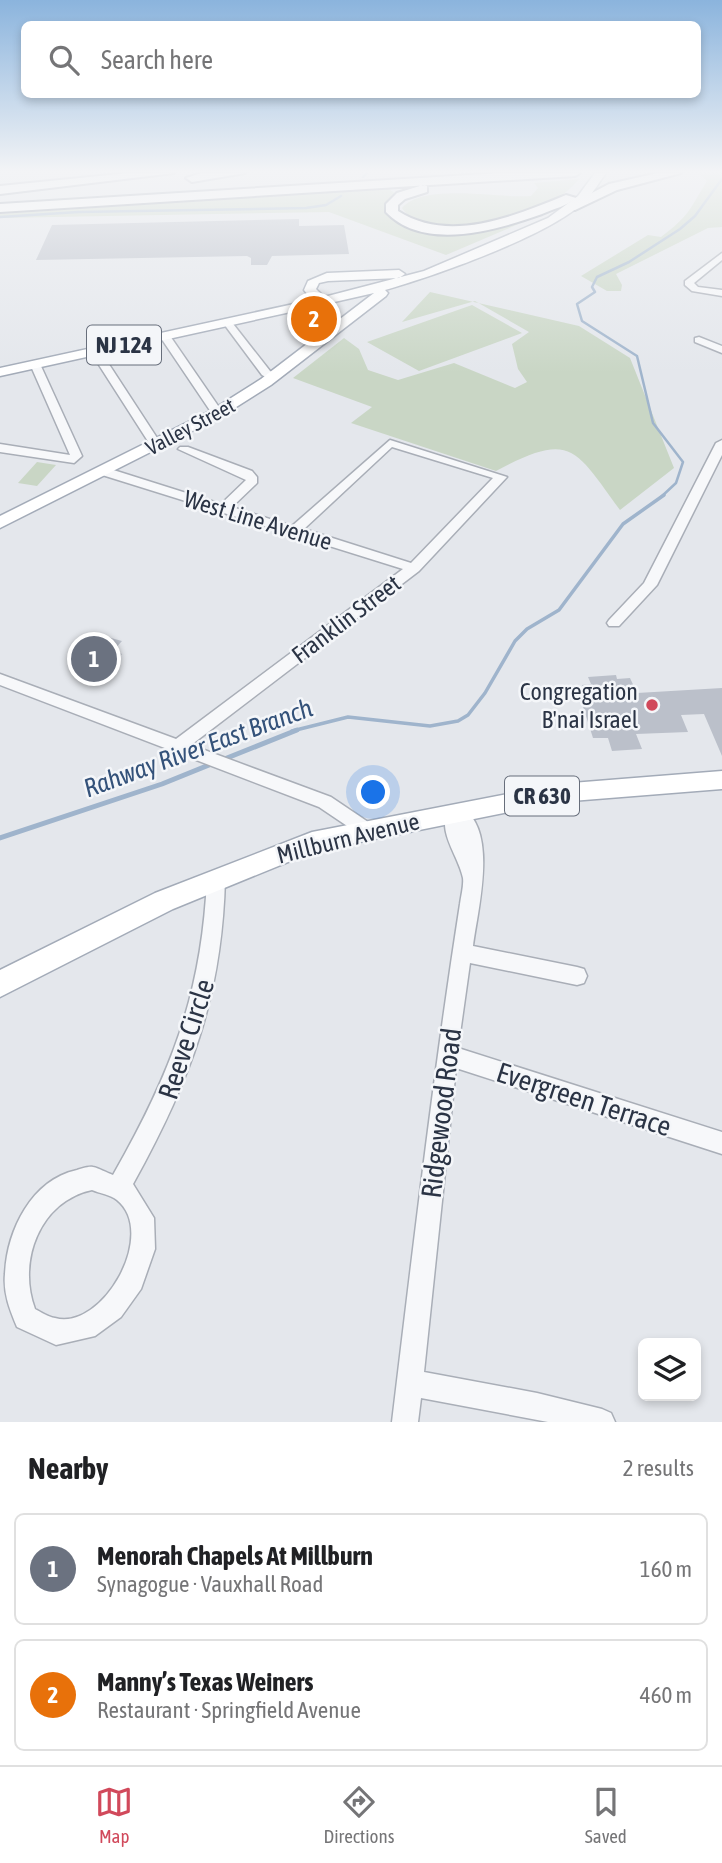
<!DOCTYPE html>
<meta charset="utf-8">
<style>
:root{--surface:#fff;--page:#f6f6f6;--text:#202124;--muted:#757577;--line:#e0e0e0;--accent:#d1495b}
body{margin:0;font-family:"Asap Condensed",sans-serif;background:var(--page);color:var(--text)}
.controls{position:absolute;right:21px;bottom:21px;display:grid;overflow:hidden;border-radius:10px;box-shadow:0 4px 10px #0003}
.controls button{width:63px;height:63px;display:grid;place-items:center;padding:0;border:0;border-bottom:2px solid var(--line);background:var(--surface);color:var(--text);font:35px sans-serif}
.you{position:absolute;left:374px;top:793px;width:24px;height:24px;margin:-18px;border:5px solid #fff;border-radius:50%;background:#1a73e8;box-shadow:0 0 0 10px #1a73e833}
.badge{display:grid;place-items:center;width:46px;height:46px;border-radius:50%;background:var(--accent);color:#fff;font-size:23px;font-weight:700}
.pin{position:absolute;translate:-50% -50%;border:4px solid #fff;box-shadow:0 2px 7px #0006}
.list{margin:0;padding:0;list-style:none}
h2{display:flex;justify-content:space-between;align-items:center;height:91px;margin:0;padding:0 28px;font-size:30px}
h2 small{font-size:23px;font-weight:400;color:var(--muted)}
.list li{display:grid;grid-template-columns:46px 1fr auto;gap:21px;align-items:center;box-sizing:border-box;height:112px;margin:0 14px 14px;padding:0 14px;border:2px solid var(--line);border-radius:10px}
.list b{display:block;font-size:26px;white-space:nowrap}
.list p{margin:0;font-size:23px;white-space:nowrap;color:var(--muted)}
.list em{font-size:23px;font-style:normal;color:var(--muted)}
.icon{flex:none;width:38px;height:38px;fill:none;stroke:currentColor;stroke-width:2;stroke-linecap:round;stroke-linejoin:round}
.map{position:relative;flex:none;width:722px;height:1422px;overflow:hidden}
.search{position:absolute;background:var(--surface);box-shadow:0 4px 10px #0003;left:21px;right:21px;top:21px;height:77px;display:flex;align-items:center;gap:18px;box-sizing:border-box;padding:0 24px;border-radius:10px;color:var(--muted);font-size:26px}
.sheet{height:343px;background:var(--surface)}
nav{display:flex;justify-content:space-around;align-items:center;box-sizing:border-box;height:98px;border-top:2px solid var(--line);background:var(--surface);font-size:19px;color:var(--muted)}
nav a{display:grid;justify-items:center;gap:4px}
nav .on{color:var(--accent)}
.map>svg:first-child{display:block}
.green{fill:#c9d6c5}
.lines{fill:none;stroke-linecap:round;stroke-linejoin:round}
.stream-far2{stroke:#9fb4cc;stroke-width:2.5}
.stream-far1{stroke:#9fb4cc;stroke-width:3.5}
.stream{stroke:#9fb4cc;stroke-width:5}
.building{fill:#bbc0ca}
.minor-casing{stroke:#a9aeb7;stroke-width:3}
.major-casing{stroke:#a3abb8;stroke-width:3}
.highway-casing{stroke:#8b94a3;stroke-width:4}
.minor{fill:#f7f8fa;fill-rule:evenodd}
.major{fill:#fff;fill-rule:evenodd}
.highway{fill:#fff;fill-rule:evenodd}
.poi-dot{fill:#d1495b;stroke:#f4f6f9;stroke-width:2.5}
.labels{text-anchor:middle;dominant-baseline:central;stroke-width:5;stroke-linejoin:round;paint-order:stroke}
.far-street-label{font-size:21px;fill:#2b3445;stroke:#f4f6f9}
.shield{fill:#f4f6f9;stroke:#676e7b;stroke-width:2}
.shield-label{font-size:23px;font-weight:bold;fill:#2b3445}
.street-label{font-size:24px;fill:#2b3445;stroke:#f4f6f9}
.poi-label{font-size:24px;fill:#2b3445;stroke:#f4f6f9;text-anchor:end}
.water-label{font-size:26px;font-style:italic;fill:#34527a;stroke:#f4f6f9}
.near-street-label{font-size:28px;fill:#2b3445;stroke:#f4f6f9}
</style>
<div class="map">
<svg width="722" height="1422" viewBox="0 0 722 1422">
<rect width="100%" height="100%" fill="#e4e7ec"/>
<path class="green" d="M 698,173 L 722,173 L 722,227 L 708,228 L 616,274 L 622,285 L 621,291 L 607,291 L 581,276 L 648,235 L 661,237 C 690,215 689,210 707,181 Z
M 579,179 C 571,188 564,195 554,200 C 524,216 424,245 402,208 C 424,182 501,199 531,196 L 538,188 L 534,183 Z
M 389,189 L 396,194 L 384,208 C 404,241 488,229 521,223 L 446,255 L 329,212 L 0,218 L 0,214 Z
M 430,292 L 579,326 L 630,358 L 674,468 L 620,510 C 575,449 572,430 496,471 L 351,423 L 372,407 L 293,378 L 344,338 L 359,349 L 368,370 L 398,380 L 454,363 L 515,388 L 527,382 L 518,369 L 512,344 L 529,332 L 475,301 L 402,322 Z
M 472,305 L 522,333 L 419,371 L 367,342 Z
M 37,462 L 56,465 L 37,486 L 18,483 Z"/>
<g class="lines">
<path class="stream-far2" d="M 363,177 L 367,173
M 0,217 L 78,212 L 306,208 L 326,205 L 341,196
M 661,497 L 676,483 L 683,462 L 653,423 L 637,356 L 582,321 L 577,304 L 595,292 L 592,287 L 597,277 L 629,262 L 680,229 L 695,216 L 722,179"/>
<path class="stream-far1" d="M 292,731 L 348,717 L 430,726 L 458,721 L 468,715 L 485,693 L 515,641 L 527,629 L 559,610 L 623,524 L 664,495"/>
<path class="stream" d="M 222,760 L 297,730
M 0,838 L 162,784 L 214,763"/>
</g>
<path class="building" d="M 299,219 L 299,226 L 344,225 L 349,254 L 272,256 L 267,265 L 251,265 L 251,258 L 247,256 L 36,260 L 52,225 Z
M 104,636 L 122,641 L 114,650 L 122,654 L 103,677 L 68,663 L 80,648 L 88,641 L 96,644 Z
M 616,675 L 617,679 L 630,678 L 637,693 L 722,688 L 722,756 L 704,714 L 681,715 L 688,732 L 636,734 L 642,749 L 612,751 L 608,738 L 593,738 L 580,697 L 586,696 L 582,685 L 591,684 L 588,677 Z"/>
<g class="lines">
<g class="minor-casing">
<path id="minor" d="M 722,253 L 722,260 L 694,283 L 698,287 L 722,290 L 722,296 L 692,291 L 685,285 L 685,281 Z
M 224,320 L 230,320 L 270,371 L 277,375 L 277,379 L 269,379 L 262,375 L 224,324 Z
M 160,333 L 168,333 L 223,413 L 221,415 L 213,415 L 159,335 Z
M 699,337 L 722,346 L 722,353 L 695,342 L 695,338 Z
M 91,349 L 99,349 L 161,444 L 159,446 L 151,446 L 90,351 Z
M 35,361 L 40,364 L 82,456 L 74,463 L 0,452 L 0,444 L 70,455 L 30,364 Z
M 390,440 L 507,477 L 419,571 L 191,745 L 331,797 L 371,824 L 374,829 L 371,834 L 365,836 L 359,834 L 319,807 L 0,685 L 0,674 L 176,739 L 403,569 L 99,474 L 99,468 L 107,468 L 221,504 L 246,480 L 178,449 L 180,447 L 188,447 L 252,471 L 257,477 L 257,483 L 232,507 L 292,526 ZM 392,447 L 493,478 L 411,563 L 304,529 Z
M 722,440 L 722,455 L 657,585 L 619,626 L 609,626 L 607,623 L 609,620 L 644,583 L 716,443 Z
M 455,805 C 502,821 477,911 473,946 L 577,967 L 584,969 L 587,976 L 584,983 L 577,985 L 470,963 L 458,1048 L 722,1132 L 722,1154 L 456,1068 L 424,1372 L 537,1393 L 602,1409 L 611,1413 L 615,1422 L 548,1422 L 421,1398 L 418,1422 L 392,1422 C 413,1249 433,1076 460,904 C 461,896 464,885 463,878 C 458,854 436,832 449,807 Z
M 216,871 L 222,873 L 225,879 C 222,998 190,1081 133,1184 L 154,1218 L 155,1249 L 141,1289 L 121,1317 L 95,1336 L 56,1345 L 17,1327 C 10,1310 3,1293 5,1274 C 7,1231 31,1180 77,1170 C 81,1169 88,1166 93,1167 C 99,1168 107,1173 113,1175 C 170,1075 202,995 207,879 L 210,873 ZM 92,1190 C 99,1193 111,1195 117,1200 C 158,1233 103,1331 55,1318 C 48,1317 41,1312 35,1309 C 17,1261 40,1201 92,1190 Z"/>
</g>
<g class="major-casing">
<path id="major" d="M 595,173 L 606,173 C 599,182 594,192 586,200 C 552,235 434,276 385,290 L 388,293 L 386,296 L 271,385 L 222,416 L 0,528 L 0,516 L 212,410 L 261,379 L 329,327 L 326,314 L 318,306 L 0,376 L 0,368 L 312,300 L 304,290 L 308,281 L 327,273 L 399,270 L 405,274 L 399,278 L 328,281 L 319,283 L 316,289 L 324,297 L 424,271 L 548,218 L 578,196 ZM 374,293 L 340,319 L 330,303 Z
M 722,771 L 722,789 L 559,802 L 315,851 L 173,909 L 0,997 L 0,970 L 155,893 L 312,832 L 559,784 Z"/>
</g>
<g class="highway-casing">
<path id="highway" d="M 129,173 L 174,173 L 0,194 L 0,186 Z
M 202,173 L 245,173 L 192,182 L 186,178 Z
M 501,173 L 580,173 L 575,176 L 0,212 L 0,204 Z
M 658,173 L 681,173 L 617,190 L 575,210 L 565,207 L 609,184 Z
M 423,185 L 427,186 L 427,192 L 405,199 L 398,205 L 398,211 C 449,244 515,216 566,195 L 576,198 C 567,206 553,209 542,214 C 497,230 424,252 386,212 L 386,204 L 397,193 Z"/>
</g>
<use href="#minor" class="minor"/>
<use href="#major" class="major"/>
<use href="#highway" class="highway"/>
</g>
<linearGradient id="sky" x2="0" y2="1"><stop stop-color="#8bb4dd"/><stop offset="0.46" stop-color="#f3f4f6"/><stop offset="1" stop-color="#f3f4f6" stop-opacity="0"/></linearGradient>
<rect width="722" height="373" fill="url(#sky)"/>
<circle class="poi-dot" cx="652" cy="705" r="7"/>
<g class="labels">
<g class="far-street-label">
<text transform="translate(190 426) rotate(-28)">Valley Street</text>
</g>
<g class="shield">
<rect x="87" y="325.5" width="74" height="39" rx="5"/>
<rect x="505" y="776.5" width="74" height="39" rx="5"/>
</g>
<g class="shield-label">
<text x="124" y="345">NJ 124</text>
<text x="542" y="796">CR 630</text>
</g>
<g class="street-label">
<text transform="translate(258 520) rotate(17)">West Line Avenue</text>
<text transform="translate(346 619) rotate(-37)">Franklin Street</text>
<text transform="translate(348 838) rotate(-14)">Millburn Avenue</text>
</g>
<g class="poi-label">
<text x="638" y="691">Congregation<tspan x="638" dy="28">B'nai Israel</tspan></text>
</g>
<g class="water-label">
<text transform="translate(198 748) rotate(-20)">Rahway River East Branch</text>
</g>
<g class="near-street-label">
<text transform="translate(186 1039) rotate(-72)">Reeve Circle</text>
<text transform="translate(584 1099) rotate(18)">Evergreen Terrace</text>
<text transform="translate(441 1113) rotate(-83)">Ridgewood Road</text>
</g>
</g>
</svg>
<div class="controls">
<button><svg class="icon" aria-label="layers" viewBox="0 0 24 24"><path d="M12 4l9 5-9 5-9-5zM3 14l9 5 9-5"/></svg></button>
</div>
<div class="you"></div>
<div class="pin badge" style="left:94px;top:659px;background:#6b7280">1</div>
<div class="pin badge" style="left:314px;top:319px;background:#e8710a">2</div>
<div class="search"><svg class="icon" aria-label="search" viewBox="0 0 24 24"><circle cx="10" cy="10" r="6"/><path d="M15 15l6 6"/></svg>Search here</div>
</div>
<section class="sheet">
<h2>Nearby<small>2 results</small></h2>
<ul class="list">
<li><span class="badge" style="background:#6b7280">1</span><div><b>Menorah Chapels At Millburn</b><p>Synagogue · Vauxhall Road</p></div><em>160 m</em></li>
<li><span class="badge" style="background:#e8710a">2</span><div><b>Manny’s Texas Weiners</b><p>Restaurant · Springfield Avenue</p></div><em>460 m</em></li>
</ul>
</section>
<nav>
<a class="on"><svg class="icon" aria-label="map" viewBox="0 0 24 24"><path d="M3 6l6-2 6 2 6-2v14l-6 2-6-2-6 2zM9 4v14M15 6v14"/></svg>Map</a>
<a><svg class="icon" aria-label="directions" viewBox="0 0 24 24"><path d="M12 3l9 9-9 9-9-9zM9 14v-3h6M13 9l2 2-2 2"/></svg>Directions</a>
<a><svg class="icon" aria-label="saved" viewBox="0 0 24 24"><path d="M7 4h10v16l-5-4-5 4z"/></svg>Saved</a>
</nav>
